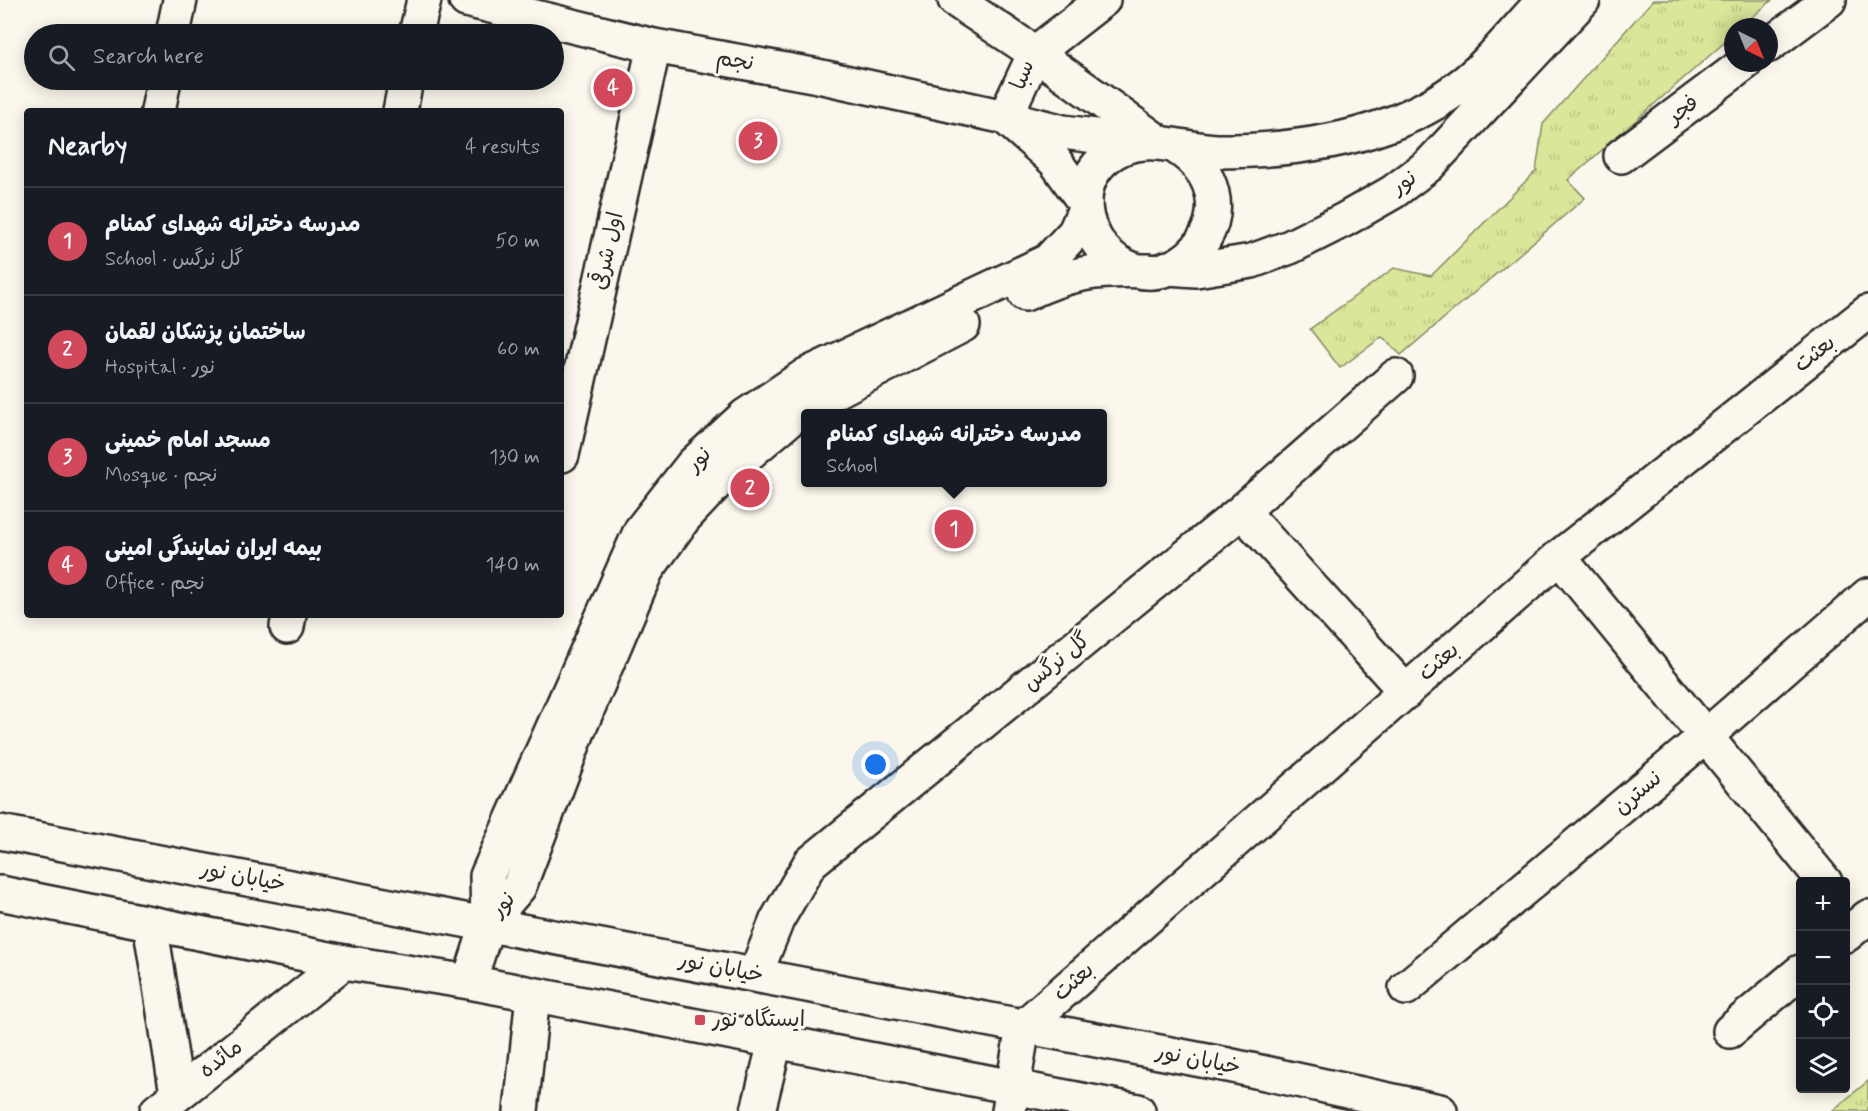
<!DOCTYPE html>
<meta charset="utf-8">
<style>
:root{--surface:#171b24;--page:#20242c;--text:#f1f3f6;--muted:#9ea1a6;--line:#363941;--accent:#d1495b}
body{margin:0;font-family:Mynerve,"Playpen Sans Arabic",sans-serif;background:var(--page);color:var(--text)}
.controls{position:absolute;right:18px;bottom:18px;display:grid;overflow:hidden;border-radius:6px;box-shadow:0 3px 15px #0003}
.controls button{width:54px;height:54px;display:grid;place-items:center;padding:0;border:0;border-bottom:2px solid var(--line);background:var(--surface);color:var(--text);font:30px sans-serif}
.compass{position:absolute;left:1724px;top:18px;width:54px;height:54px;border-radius:50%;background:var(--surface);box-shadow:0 3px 15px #0003;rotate:137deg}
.you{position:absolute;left:876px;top:765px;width:21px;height:21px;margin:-15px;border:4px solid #fff;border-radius:50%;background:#1a73e8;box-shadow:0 0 0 9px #1a73e833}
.badge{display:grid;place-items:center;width:39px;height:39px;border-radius:50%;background:var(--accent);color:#fff;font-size:20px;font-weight:700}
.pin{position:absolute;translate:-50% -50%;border:3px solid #fff;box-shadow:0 2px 6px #0006}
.popup{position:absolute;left:801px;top:409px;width:306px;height:78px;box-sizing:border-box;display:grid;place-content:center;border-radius:6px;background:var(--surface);filter:drop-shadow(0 2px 4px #0005);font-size:20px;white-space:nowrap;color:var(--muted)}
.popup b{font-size:22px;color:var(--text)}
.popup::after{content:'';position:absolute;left:50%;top:100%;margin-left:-12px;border:12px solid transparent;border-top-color:var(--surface)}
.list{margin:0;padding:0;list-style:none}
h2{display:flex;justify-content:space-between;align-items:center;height:78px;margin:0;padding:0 24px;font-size:26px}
h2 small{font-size:20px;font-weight:400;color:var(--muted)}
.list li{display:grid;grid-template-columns:39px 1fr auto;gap:18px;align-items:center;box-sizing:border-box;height:108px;padding:0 24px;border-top:2px solid var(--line)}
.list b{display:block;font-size:22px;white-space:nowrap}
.list p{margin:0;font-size:20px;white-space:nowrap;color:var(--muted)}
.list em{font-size:20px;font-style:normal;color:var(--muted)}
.icon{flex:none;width:33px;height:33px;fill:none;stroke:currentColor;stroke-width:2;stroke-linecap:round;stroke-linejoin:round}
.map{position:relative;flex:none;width:1868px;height:1111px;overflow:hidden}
.search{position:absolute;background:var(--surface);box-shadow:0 3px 15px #0003;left:24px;top:24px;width:540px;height:66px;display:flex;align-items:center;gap:15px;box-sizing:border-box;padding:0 21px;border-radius:33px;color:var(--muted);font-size:22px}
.panel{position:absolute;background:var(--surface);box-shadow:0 3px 15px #0003;left:24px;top:108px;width:540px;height:510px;border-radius:6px}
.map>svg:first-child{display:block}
.park{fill:url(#park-tufts);stroke:#828862;stroke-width:1.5}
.building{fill:url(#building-cross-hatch);stroke:#2b2b2b;stroke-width:1.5}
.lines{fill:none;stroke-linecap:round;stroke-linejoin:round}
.minor-casing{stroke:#2b2b2b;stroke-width:38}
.major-casing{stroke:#2b2b2b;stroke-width:38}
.minor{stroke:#fbf7ec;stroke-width:33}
.major{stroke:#fbf7ec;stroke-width:33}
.poi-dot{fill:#d1495b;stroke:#fbf7ec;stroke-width:2}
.labels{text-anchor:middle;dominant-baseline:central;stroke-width:6;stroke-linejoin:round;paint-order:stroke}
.street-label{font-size:22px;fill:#2b2b2b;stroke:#fbf7ec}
.poi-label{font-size:22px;fill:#2b2b2b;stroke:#fbf7ec;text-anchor:start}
</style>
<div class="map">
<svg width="1868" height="1111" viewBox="0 0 1868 1111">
<defs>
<pattern id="park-tufts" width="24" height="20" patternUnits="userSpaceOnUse" patternTransform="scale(1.5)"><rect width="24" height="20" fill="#dae699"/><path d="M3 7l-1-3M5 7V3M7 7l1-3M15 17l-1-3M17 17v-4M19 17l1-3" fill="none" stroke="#bbc584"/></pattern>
<pattern id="building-cross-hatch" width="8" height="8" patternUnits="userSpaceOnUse" patternTransform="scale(1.5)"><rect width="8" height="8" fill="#e8adaa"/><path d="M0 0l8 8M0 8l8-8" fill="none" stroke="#bc8d8b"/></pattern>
</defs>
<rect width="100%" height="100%" fill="#fbf7ec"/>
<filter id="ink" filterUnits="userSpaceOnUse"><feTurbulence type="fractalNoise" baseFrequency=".0167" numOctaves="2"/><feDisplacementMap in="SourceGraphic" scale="12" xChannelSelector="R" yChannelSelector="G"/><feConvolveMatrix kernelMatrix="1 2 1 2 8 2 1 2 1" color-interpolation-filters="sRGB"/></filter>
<g filter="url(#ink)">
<path class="park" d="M 1653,0 L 1772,0 L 1741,27 L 1733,27 L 1733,35 L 1568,180 L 1585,198 L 1401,355 L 1382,337 L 1340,368 L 1310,329 L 1394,268 L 1431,276 L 1536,171 L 1543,124 Z
M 1868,1081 L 1868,1111 L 1832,1111 Z"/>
<path class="building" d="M 606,79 L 625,82 L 619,107 L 599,104 Z"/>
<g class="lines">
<g class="minor-casing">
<path id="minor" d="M 466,0 L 654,46 L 813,75 L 1005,117 L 1035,53 L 955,0
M 1103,0 L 1035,53 L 1157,141
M 173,34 L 180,0
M 416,34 L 424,0
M 1769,45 L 1829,0
M 158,111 L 164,80
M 400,111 L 406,80
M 1621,156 L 1745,63
M 1085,203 L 1055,161 L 1005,117 L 1063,132 L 1144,142
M 562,455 L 654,46
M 1242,511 L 1406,692
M 1559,557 L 1825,882
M 287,627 L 289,615
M 150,923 L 177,1094
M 1846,935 L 1868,917
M 755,975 L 777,920 L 810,863 L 1242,511 L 1396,376
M 1406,988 L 1706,736 L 1868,595
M 1730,1031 L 1800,972
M 157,1111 L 344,962
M 521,1111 L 533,995
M 758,1111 L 775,1042
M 1009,1111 L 1023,1027 L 1559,557 L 1868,312"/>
</g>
<g class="major-casing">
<path id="major" d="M 1176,147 C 1260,200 1185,299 1123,265 C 1080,242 1068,177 1116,151 C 1149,133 1182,150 1217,151 C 1306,151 1407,135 1476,73 C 1500,51 1521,24 1544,0
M 1168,268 L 1196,270 L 1252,261 L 1290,247 L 1344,220 L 1393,192 L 1429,165 L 1583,0
M 1025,294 C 1070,272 1099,269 1148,271
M 0,832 L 1228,1065 L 1440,1111
M 0,893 L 344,962 L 469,982 L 1138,1111
M 488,923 L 519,887 L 579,729 L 646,571 L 684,518 L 729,470 L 802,409 L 963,325
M 469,982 L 488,923 L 487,876 L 641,530 L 693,464 L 745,416 L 806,375 L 1048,261 L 1075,232 L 1084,211"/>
</g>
<use href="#minor" class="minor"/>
<use href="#major" class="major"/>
</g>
</g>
<rect class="poi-dot" x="694" y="1014" width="12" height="12" rx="3"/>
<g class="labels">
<g class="street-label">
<text transform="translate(735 61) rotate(10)">نجم</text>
<text transform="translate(1023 75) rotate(-69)">سبا</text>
<text transform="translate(1683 110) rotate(-37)">فجر</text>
<text transform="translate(1404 183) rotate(-35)">نور</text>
<text transform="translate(608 251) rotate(-77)">اول شرقی</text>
<text transform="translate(1815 354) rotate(-38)">بعثت</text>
<text transform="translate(699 460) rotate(-46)">نور</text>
<text transform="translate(1057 662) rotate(-39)">گل نرگس</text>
<text transform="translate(1439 662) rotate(-41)">بعثت</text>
<text transform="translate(1638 793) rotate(-40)">نسترن</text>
<text transform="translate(243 877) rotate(11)">خیابان نور</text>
<text transform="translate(503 905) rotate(-48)">نور</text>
<text transform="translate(721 968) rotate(11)">خیابان نور</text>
<text transform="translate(1074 982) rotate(-41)">بعثت</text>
<text transform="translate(221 1059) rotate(-38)">مائده</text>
<text transform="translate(1198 1060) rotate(11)">خیابان نور</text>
</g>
<g class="poi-label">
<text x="712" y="1020">ایستگاه نور</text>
</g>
</g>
</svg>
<div class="controls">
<button>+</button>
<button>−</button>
<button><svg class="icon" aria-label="locate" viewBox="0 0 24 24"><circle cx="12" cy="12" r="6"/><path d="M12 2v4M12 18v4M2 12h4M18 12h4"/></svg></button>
<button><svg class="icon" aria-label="layers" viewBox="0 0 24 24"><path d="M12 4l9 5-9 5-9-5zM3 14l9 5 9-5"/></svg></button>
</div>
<svg class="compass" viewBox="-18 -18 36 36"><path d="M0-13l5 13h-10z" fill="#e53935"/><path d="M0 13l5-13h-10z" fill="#9ea1a6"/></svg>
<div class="you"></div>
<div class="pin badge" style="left:954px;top:529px">1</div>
<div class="popup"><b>مدرسه دخترانه شهدای کمنام</b>School</div>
<div class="pin badge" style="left:750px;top:488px">2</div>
<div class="pin badge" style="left:758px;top:141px">3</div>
<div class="pin badge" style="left:613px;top:88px">4</div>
<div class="search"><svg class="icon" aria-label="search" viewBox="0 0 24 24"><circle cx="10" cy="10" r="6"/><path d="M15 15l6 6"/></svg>Search here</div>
<section class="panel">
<h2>Nearby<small>4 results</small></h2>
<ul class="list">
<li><span class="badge">1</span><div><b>مدرسه دخترانه شهدای کمنام</b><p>School · گل نرگس</p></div><em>50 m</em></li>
<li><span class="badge">2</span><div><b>ساختمان پزشکان لقمان</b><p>Hospital · نور</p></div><em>60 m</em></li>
<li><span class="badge">3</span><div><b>مسجد امام خمینی</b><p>Mosque · نجم</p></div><em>130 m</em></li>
<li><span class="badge">4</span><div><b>بیمه ایران نمایندگی امینی</b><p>Office · نجم</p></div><em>140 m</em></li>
</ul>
</section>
</div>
